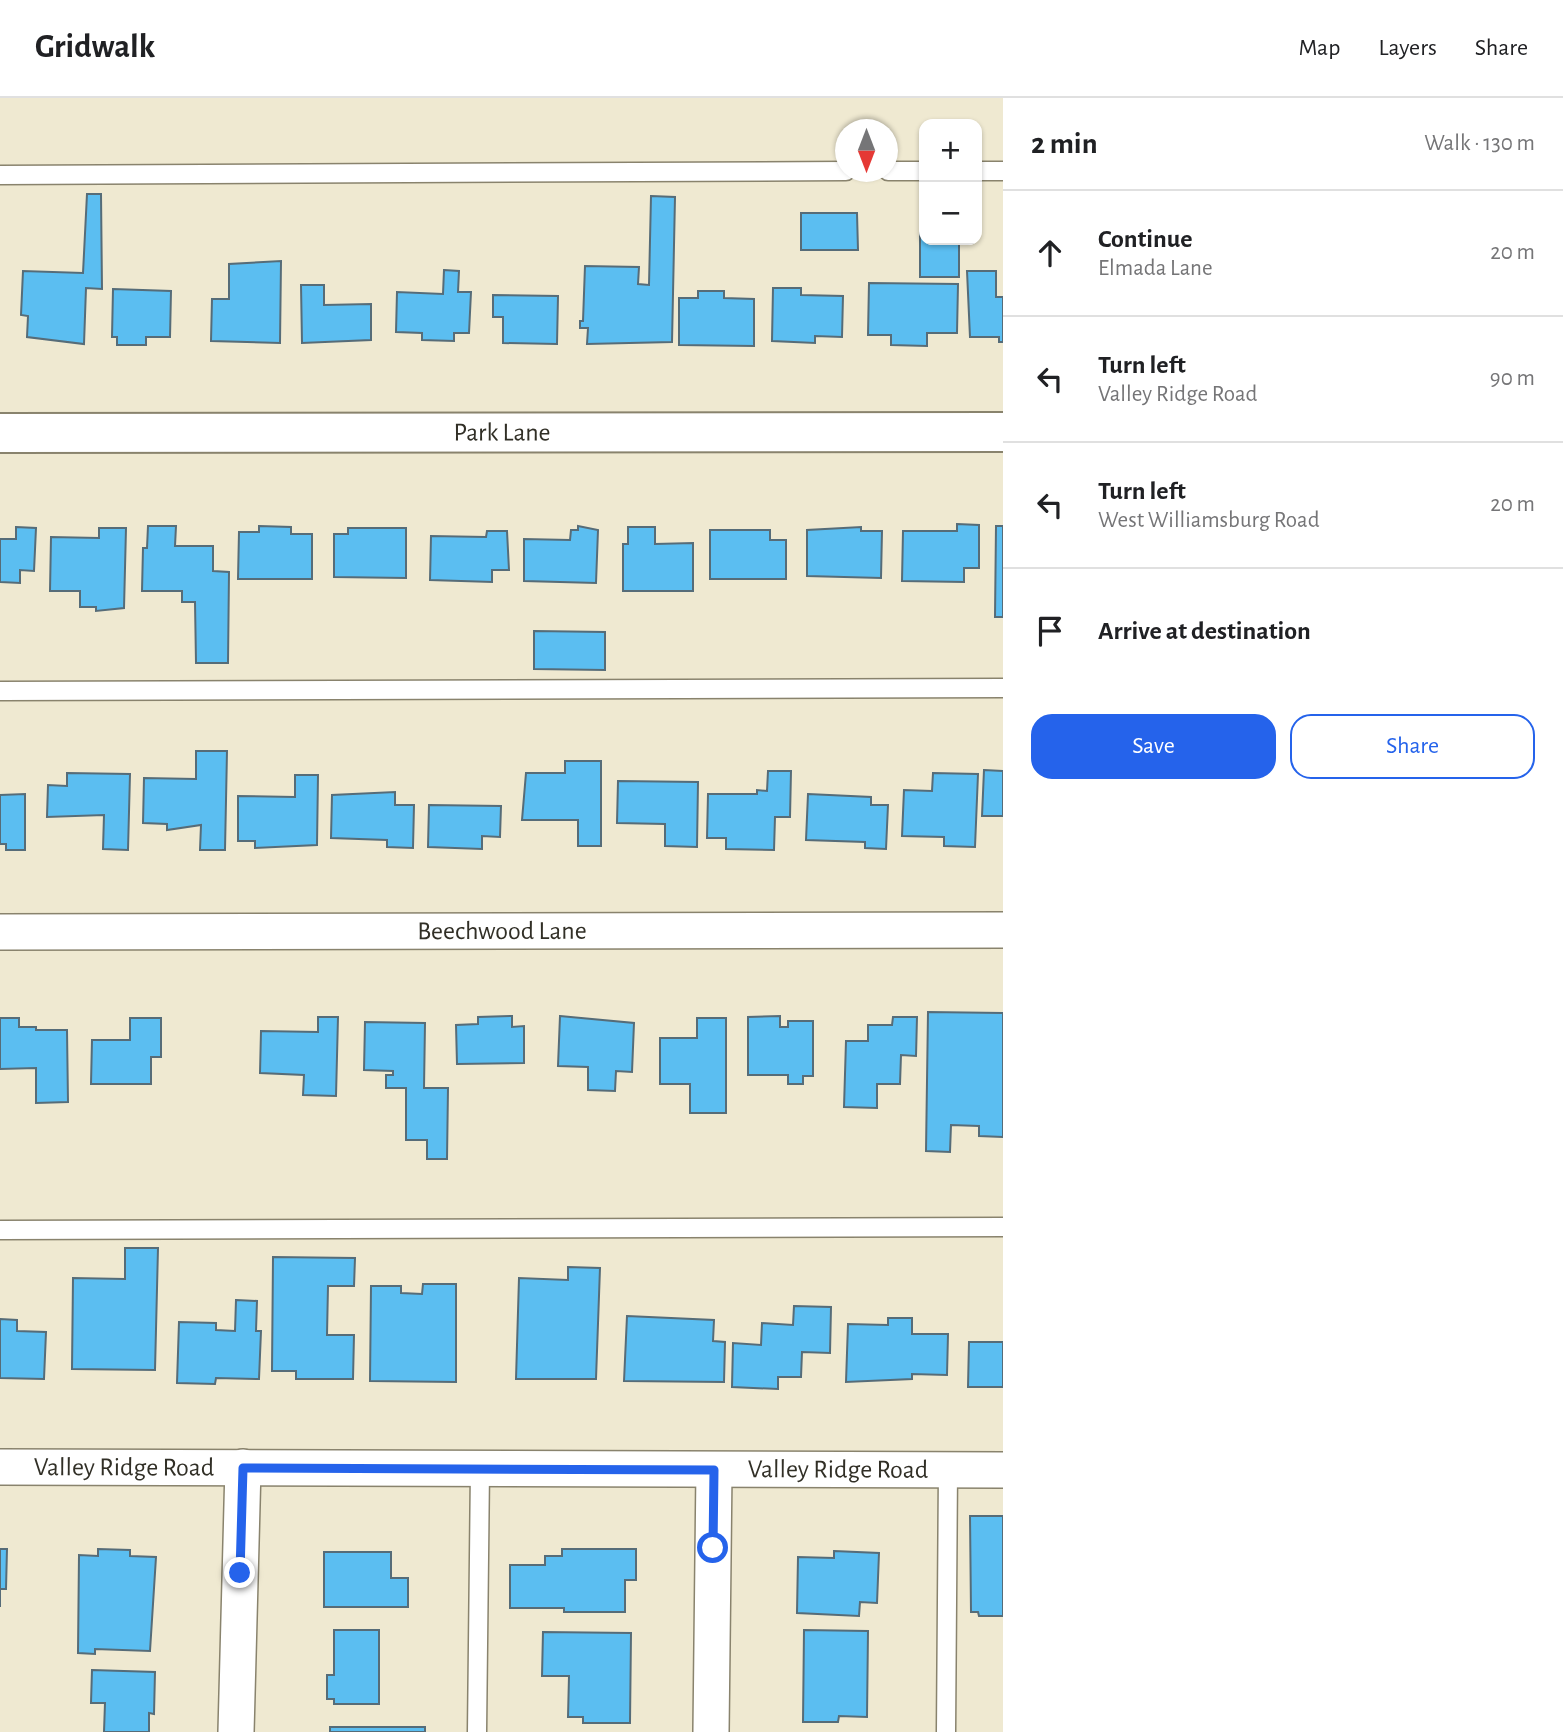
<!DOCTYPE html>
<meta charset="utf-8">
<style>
:root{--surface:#fff;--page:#f2f2f2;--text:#202124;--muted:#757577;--line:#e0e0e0;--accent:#2563eb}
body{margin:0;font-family:"Alegreya Sans",sans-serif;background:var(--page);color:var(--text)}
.controls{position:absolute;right:21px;top:21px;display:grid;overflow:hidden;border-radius:14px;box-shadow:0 2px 5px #0004}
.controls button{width:63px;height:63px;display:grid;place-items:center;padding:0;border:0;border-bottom:2px solid var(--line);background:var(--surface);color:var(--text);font:35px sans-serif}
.compass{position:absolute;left:835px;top:21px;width:63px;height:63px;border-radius:50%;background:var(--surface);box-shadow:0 2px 5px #0004;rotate:180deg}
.stop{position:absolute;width:21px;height:21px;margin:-16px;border:5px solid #2563eb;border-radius:50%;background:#fff}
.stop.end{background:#2563eb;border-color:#fff;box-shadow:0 2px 7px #0008}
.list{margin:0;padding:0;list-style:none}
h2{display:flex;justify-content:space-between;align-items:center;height:91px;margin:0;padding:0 28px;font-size:30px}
h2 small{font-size:23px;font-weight:400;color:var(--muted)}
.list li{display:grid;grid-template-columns:46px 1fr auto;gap:21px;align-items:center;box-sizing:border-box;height:126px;padding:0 28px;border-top:2px solid var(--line)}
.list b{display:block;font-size:26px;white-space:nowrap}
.list p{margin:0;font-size:23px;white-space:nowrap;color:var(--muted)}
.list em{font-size:23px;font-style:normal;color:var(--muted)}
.actions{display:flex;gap:14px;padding:21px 28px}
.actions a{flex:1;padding:16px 0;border:2px solid var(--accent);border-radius:21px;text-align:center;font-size:24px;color:var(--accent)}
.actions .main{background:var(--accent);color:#fff}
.icon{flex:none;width:38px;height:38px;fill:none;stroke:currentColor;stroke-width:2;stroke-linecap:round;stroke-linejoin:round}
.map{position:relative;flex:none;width:1003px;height:1634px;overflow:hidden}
header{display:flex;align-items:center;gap:42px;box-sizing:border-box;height:98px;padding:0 35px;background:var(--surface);border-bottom:2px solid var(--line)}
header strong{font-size:33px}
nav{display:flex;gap:38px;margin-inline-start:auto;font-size:24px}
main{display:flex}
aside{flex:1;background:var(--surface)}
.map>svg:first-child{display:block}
.building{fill:#5bbef1;stroke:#566c78;stroke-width:2}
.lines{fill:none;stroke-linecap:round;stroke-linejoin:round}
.lane-casing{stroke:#89836d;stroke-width:21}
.street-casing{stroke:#89836d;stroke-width:38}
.secondary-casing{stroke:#89836d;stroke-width:42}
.lane{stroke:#fff;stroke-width:18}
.street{stroke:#fff;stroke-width:35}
.secondary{stroke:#fff;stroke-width:38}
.route{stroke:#2563eb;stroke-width:9}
.labels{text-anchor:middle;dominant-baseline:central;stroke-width:7;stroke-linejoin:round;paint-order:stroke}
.street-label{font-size:26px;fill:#312f26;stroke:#fdf6de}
</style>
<header>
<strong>Gridwalk</strong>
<nav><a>Map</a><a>Layers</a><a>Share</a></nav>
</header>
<main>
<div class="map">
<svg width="1003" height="1634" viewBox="0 0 1003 1634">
<rect width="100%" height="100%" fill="#efe9d1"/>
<path class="building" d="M 87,96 L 101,96 L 102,191 L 86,190 L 84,246 L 27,239 L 28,218 L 21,217 L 23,173 L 83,175 Z
M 651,98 L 675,99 L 672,244 L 587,246 L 588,230 L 580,230 L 580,223 L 583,223 L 585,168 L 639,169 L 638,186 L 649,187 Z
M 920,106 L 924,106 L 924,142 L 959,142 L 959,179 L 920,179 Z
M 801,115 L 857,115 L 858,152 L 801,152 Z
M 281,163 L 280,245 L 211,243 L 212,201 L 229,201 L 229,166 Z
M 444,172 L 459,173 L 458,194 L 471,194 L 469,235 L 454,235 L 454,243 L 422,242 L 422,235 L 396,234 L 397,194 L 443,196 Z
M 967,173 L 996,173 L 996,199 L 1003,199 L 1003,244 L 999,244 L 999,239 L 970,239 Z
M 869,185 L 958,186 L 957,235 L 927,235 L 927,248 L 891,247 L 891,237 L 868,237 Z
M 301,187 L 324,187 L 324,207 L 371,206 L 371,242 L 302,245 Z
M 773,190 L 801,190 L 801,197 L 843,198 L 842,239 L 815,238 L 815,245 L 772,243 Z
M 113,191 L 171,193 L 170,239 L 146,239 L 146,247 L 117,247 L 117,239 L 112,239 Z
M 698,193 L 724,193 L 724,200 L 754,201 L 754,248 L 679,247 L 679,200 L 698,200 Z
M 493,197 L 558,198 L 557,246 L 503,245 L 503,219 L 493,219 Z
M 957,426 L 979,427 L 979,470 L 964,470 L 964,484 L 902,483 L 903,433 L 957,433 Z
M 148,428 L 176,428 L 175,448 L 213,448 L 213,473 L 229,474 L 228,565 L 196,565 L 195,504 L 182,504 L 182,493 L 142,493 L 143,450 L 147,450 Z
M 259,428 L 291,429 L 291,436 L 312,436 L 312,481 L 238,481 L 239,434 L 259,434 Z
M 578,428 L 598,432 L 596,485 L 524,483 L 524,441 L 570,442 L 571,432 L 578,432 Z
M 996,428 L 1003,428 L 1003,519 L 995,519 Z
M 16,429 L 36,430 L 34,473 L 20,472 L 20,485 L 0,484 L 0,441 L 16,441 Z
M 628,429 L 655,429 L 655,446 L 693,445 L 693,493 L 623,493 L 623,446 L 628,446 Z
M 861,429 L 861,433 L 882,433 L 881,480 L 807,478 L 807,432 Z
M 99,430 L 126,430 L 124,510 L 96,513 L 96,509 L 80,509 L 80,493 L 50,493 L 51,439 L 99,440 Z
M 348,430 L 406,430 L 406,480 L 334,479 L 334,436 L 348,436 Z
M 710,432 L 770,432 L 770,442 L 786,442 L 786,481 L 710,481 Z
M 487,433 L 507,433 L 509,472 L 492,472 L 492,484 L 430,482 L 431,438 L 486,439 Z
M 534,533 L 605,534 L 605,572 L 534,571 Z
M 196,653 L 227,653 L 225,752 L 200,752 L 201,727 L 167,732 L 167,726 L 143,725 L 144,680 L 196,681 Z
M 565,663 L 601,663 L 601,748 L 578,748 L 578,722 L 522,722 L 526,675 L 565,675 Z
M 984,672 L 1003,673 L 1003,718 L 982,718 Z
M 768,673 L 791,673 L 790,719 L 775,719 L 774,752 L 726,751 L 726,740 L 707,740 L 708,696 L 757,696 L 757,692 L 767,693 Z
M 67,675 L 130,676 L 128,752 L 103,751 L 104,717 L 47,719 L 48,687 L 67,688 Z
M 933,675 L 978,676 L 975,749 L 944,748 L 944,739 L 902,738 L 904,692 L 932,693 Z
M 295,677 L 318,677 L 317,747 L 255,750 L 255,743 L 238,743 L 238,698 L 295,699 Z
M 618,683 L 698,684 L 697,749 L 665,748 L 665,726 L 617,725 Z
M 395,694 L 395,707 L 414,707 L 413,750 L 387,749 L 387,742 L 331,740 L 332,697 Z
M 25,696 L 25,752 L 6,752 L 6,746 L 0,746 L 0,697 Z
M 808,696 L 871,699 L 871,707 L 888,707 L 886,751 L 865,750 L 865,744 L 806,742 Z
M 429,707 L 501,708 L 500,739 L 482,738 L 482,751 L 428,749 Z
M 928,914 L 1003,915 L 1003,1039 L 979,1038 L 979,1028 L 951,1027 L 950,1054 L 926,1053 Z
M 512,918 L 512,929 L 524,928 L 524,965 L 457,966 L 456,927 L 478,926 L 478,919 Z
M 560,918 L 634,925 L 632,974 L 616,973 L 615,993 L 588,992 L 588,969 L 558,968 Z
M 780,918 L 780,929 L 788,929 L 788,923 L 813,923 L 813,978 L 803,978 L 803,986 L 788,986 L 788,977 L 748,977 L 748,919 Z
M 318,919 L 338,919 L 336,998 L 303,997 L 304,977 L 260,975 L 261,933 L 318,934 Z
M 893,919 L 917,919 L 916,958 L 901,957 L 900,986 L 877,986 L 877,1010 L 844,1009 L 846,943 L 868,943 L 868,927 L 892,927 Z
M 0,920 L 19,920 L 19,929 L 36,929 L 36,932 L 67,932 L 68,1004 L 36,1005 L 36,970 L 0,971 Z
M 130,920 L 161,920 L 161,959 L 151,959 L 151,986 L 91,986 L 92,942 L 130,942 Z
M 697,920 L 726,920 L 726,1015 L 690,1015 L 690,986 L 660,986 L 660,940 L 697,940 Z
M 365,924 L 425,925 L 424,990 L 448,990 L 447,1061 L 427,1061 L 427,1042 L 406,1042 L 406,990 L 386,990 L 386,977 L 393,977 L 393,973 L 364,972 Z
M 125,1150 L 158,1150 L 155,1272 L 72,1271 L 73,1180 L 125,1181 Z
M 273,1159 L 355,1160 L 354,1188 L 328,1188 L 327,1237 L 354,1237 L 353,1281 L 296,1281 L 296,1273 L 272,1273 Z
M 568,1169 L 600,1170 L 596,1281 L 516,1281 L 519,1180 L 568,1182 Z
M 423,1186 L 456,1186 L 456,1284 L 370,1283 L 371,1188 L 401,1188 L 401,1195 L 422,1196 Z
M 236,1202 L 257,1203 L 256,1233 L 261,1233 L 259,1281 L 216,1280 L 215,1286 L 177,1285 L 179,1224 L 216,1225 L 216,1232 L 235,1233 Z
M 794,1208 L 831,1209 L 830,1255 L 802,1254 L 801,1279 L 778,1279 L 778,1291 L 732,1289 L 733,1245 L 761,1247 L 762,1225 L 793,1227 Z
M 627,1218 L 714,1222 L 713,1243 L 725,1244 L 724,1284 L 624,1283 Z
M 888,1220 L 912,1220 L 912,1236 L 948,1236 L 947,1277 L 912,1276 L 912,1281 L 846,1284 L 848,1226 L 888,1227 Z
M 0,1221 L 17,1222 L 17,1233 L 46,1234 L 44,1281 L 0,1280 Z
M 969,1244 L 1003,1244 L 1003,1289 L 968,1289 Z
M 970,1418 L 1003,1418 L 1003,1518 L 979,1518 L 978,1514 L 971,1514 Z
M 0,1451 L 7,1451 L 6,1491 L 0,1491 L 0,1509 Z
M 98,1451 L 130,1452 L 130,1458 L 156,1459 L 150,1553 L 95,1551 L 95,1556 L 78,1555 L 79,1457 L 98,1458 Z
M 562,1451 L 636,1451 L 636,1482 L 625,1482 L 625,1514 L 564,1514 L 564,1510 L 510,1510 L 510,1467 L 545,1467 L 545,1458 L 562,1458 Z
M 834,1453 L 879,1455 L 877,1505 L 860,1504 L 859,1518 L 797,1515 L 798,1459 L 834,1460 Z
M 324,1454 L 391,1454 L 391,1480 L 408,1480 L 408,1509 L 324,1509 Z
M 334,1532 L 379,1532 L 379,1606 L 334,1606 L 334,1601 L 327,1601 L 327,1577 L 334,1577 Z
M 804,1532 L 868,1533 L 867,1619 L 839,1618 L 838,1624 L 803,1624 Z
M 543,1534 L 631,1535 L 630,1625 L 583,1625 L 583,1619 L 568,1619 L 569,1578 L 542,1578 Z
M 92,1572 L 155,1574 L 154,1616 L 149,1615 L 149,1634 L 104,1634 L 105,1605 L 91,1605 Z
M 330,1629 L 425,1629 L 425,1634 L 330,1634 Z"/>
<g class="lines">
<g class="lane-casing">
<path id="lane" d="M 888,73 L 924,73
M 977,73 L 1003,73
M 0,77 L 846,73
M 0,593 L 1003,590
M 0,1132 L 1003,1129
M 477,1634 L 480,1371
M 946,1634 L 948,1372"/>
</g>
<g class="street-casing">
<g id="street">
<path id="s1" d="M 0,834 L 1003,832"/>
<path id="s2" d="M 0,1369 L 1003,1372"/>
<path d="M 236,1634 L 243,1369"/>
<path d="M 711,1634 L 714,1372"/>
</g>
</g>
<g class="secondary-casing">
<g id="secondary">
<path id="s3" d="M 0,335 L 1003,334"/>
</g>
</g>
<use href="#lane" class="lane"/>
<use href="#street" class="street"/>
<use href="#secondary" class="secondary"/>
</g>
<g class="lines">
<path class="route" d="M 240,1475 L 243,1370 L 714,1372 L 713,1450"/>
</g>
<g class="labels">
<g class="street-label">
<text stroke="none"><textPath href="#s3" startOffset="502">Park Lane</textPath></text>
<text stroke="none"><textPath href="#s1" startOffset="502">Beechwood Lane</textPath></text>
<text stroke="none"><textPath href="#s2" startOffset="124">Valley Ridge Road</textPath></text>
<text stroke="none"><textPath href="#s2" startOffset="838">Valley Ridge Road</textPath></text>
</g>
</g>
</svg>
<div class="controls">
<button>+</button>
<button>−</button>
</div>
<svg class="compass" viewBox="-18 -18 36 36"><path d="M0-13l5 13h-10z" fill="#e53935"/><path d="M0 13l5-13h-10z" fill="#757577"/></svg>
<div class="stop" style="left:713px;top:1450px"></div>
<div class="stop end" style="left:240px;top:1475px"></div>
</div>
<aside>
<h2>2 min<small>Walk · 130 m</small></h2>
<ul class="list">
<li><svg class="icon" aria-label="ahead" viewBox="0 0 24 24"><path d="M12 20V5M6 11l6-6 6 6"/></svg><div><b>Continue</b><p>Elmada Lane</p></div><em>20 m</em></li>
<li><svg class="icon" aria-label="left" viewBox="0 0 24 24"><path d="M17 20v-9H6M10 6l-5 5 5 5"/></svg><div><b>Turn left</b><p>Valley Ridge Road</p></div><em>90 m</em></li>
<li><svg class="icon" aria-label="left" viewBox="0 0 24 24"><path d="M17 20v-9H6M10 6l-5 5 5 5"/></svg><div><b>Turn left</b><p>West Williamsburg Road</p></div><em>20 m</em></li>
<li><svg class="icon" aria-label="arrive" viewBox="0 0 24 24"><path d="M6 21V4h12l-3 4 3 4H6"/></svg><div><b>Arrive at destination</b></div></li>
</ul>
<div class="actions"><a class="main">Save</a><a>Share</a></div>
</aside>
</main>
